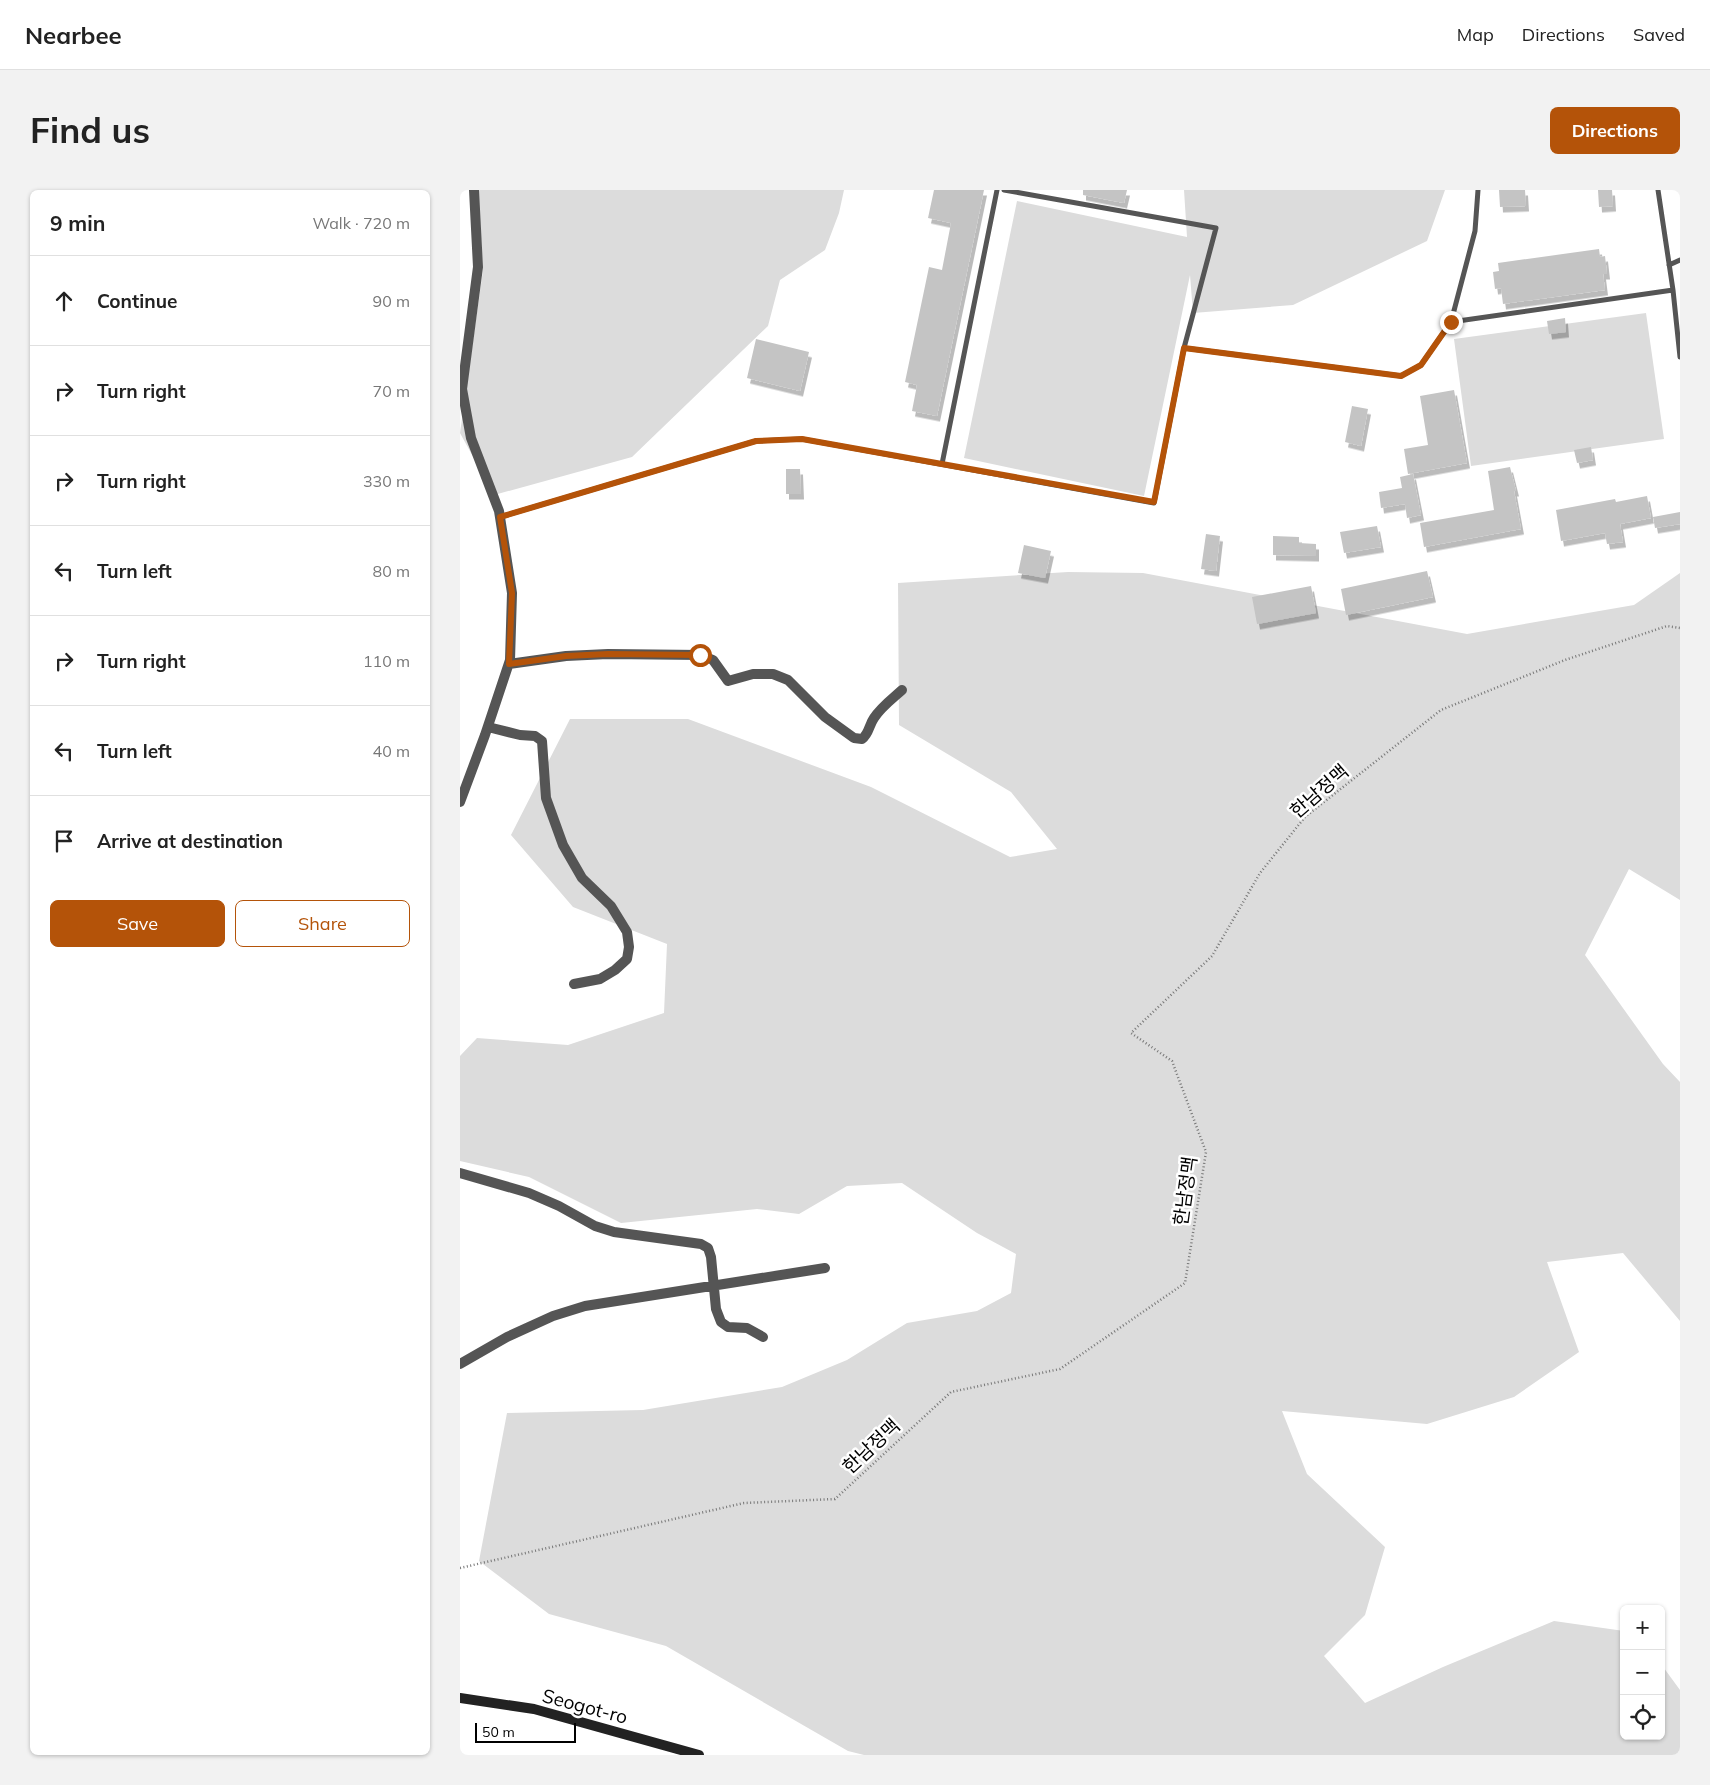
<!DOCTYPE html>
<meta charset="utf-8">
<style>
:root{--surface:#fff;--page:#f2f2f2;--text:#222;--muted:#767676;--line:#e0e0e0;--accent:#b45309}
body{margin:0;font-family:Mulish,"Noto Sans KR",sans-serif;background:var(--page);color:var(--text)}
.controls{position:absolute;right:15px;bottom:15px;display:grid;overflow:hidden;border-radius:8px;box-shadow:0 1px 4px #0004}
.controls button{width:45px;height:45px;display:grid;place-items:center;padding:0;border:0;border-bottom:1px solid var(--line);background:var(--surface);color:var(--text);font:25px sans-serif}
.scale{position:absolute;left:15px;bottom:12px;width:101px;box-sizing:border-box;padding-left:5px;border:2px solid #000;border-top:0;font-size:14px;line-height:18px;white-space:nowrap;color:#000;-webkit-text-stroke:4px #fff;paint-order:stroke}
.stop{position:absolute;width:15px;height:15px;margin:-11px;border:4px solid #b45309;border-radius:50%;background:#fff}
.stop.end{background:#b45309;border-color:#fff;box-shadow:0 1px 5px #0008}
.list{margin:0;padding:0;list-style:none}
h2{display:flex;justify-content:space-between;align-items:center;height:65px;margin:0;padding:0 20px;font-size:21px}
h2 small{font-size:16px;font-weight:400;color:var(--muted)}
.list li{display:grid;grid-template-columns:32px 1fr auto;gap:15px;align-items:center;box-sizing:border-box;height:90px;padding:0 20px;border-top:1px solid var(--line)}
.list b{display:block;font-size:19px;white-space:nowrap}
.list em{font-size:16px;font-style:normal;color:var(--muted)}
.actions{display:flex;gap:10px;padding:15px 20px}
.actions a{flex:1;padding:11px 0;border:1px solid var(--accent);border-radius:8px;text-align:center;font-size:18px;color:var(--accent)}
.actions .main{background:var(--accent);color:#fff}
.icon{flex:none;width:28px;height:28px;fill:none;stroke:currentColor;stroke-width:2;stroke-linecap:round;stroke-linejoin:round}
.map{position:relative;flex:none;width:1220px;height:1565px;overflow:hidden;border-radius:8px}
header{display:flex;align-items:center;gap:30px;box-sizing:border-box;height:70px;padding:0 25px;background:var(--surface);border-bottom:1px solid var(--line)}
header strong{font-size:24px}
nav{display:flex;gap:28px;margin-inline-start:auto;font-size:18px}
.intro{display:flex;align-items:center;justify-content:space-between;box-sizing:border-box;height:120px;padding:0 30px}
h1{margin:0;font-size:35px}
.button{padding:12px 22px;border-radius:8px;background:var(--accent);color:#fff;font-size:18px;font-weight:700}
main{display:flex;gap:30px;padding:0 30px}
aside{flex:1;background:var(--surface);border-radius:8px;box-shadow:0 1px 4px #0004}
.map>svg:first-child{display:block}
.green{fill:#dcdcdc}
.building{fill:#c4c4c4;filter:url(#shadow)}
.lines{fill:none;stroke-linecap:round;stroke-linejoin:round}
.path{stroke:#777;stroke-width:2.5;stroke-dasharray:1 2.5;stroke-linecap:butt}
.service{stroke:#555;stroke-width:5}
.minor{stroke:#555;stroke-width:10}
.secondary{stroke:#222;stroke-width:10}
.route{stroke:#b45309;stroke-width:6}
.labels{text-anchor:middle;dominant-baseline:central;stroke-width:5;stroke-linejoin:round;paint-order:stroke}
.street-label{font-size:19px;fill:#000;stroke:#fff}
</style>
<header>
<strong>Nearbee</strong>
<nav><a>Map</a><a>Directions</a><a>Saved</a></nav>
</header>
<div class="intro"><h1>Find us</h1><a class="button">Directions</a></div>
<main>
<aside>
<h2>9 min<small>Walk · 720 m</small></h2>
<ul class="list">
<li><svg class="icon" aria-label="ahead" viewBox="0 0 24 24"><path d="M12 20V5M6 11l6-6 6 6"/></svg><div><b>Continue</b></div><em>90 m</em></li>
<li><svg class="icon" aria-label="right" viewBox="0 0 24 24"><path d="M7 20v-9h11M14 6l5 5-5 5"/></svg><div><b>Turn right</b></div><em>70 m</em></li>
<li><svg class="icon" aria-label="right" viewBox="0 0 24 24"><path d="M7 20v-9h11M14 6l5 5-5 5"/></svg><div><b>Turn right</b></div><em>330 m</em></li>
<li><svg class="icon" aria-label="left" viewBox="0 0 24 24"><path d="M17 20v-9H6M10 6l-5 5 5 5"/></svg><div><b>Turn left</b></div><em>80 m</em></li>
<li><svg class="icon" aria-label="right" viewBox="0 0 24 24"><path d="M7 20v-9h11M14 6l5 5-5 5"/></svg><div><b>Turn right</b></div><em>110 m</em></li>
<li><svg class="icon" aria-label="left" viewBox="0 0 24 24"><path d="M17 20v-9H6M10 6l-5 5 5 5"/></svg><div><b>Turn left</b></div><em>40 m</em></li>
<li><svg class="icon" aria-label="arrive" viewBox="0 0 24 24"><path d="M6 21V4h12l-3 4 3 4H6"/></svg><div><b>Arrive at destination</b></div></li>
</ul>
<div class="actions"><a class="main">Save</a><a>Share</a></div>
</aside>
<div class="map">
<svg width="1220" height="1565" viewBox="0 0 1220 1565">
<defs>
<filter id="shadow"><feDropShadow dx="3" dy="5.5" stdDeviation="0" flood-color="#0004"/></filter>
</defs>
<rect width="100%" height="100%" fill="#fff"/>
<path class="green" d="M 18,0 L 384,0 L 379,23 L 365,60 L 320,90 L 308,136 L 172,267 L 34,305 L 0,243 L 23,80 Z
M 724,0 L 985,0 L 967,51 L 833,115 L 733,123 L 730,85 L 684,306 L 504,268 L 557,11 L 727,47 Z
M 1186,123 L 1204,249 L 1011,276 L 994,149 Z
M 608,382 L 683,383 L 1007,444 L 1174,415 L 1220,383 L 1220,710 L 1169,679 L 1125,765 L 1203,874 L 1220,892 L 1220,1131 L 1163,1063 L 1087,1072 L 1119,1162 L 1054,1207 L 967,1234 L 822,1221 L 847,1284 L 925,1357 L 905,1425 L 864,1466 L 905,1513 L 983,1477 L 1094,1431 L 1164,1441 L 1164,1546 L 1201,1546 L 1201,1474 L 1220,1500 L 1220,1565 L 404,1565 L 388,1561 L 206,1456 L 89,1424 L 19,1371 L 47,1223 L 183,1220 L 322,1197 L 387,1170 L 447,1133 L 517,1121 L 551,1103 L 556,1064 L 517,1043 L 442,993 L 387,996 L 339,1024 L 297,1019 L 161,1033 L 69,987 L 0,971 L 0,866 L 17,848 L 108,855 L 204,823 L 207,754 L 113,717 L 51,645 L 110,529 L 228,529 L 411,597 L 550,667 L 597,659 L 551,602 L 439,535 L 438,393 Z"/>
<path class="building" d="M 474,0 L 524,0 L 477,226 L 452,221 L 457,195 L 445,192 L 469,77 L 482,80 L 491,33 L 468,28 Z
M 623,0 L 667,0 L 664,13 L 623,5 Z
M 1039,0 L 1065,0 L 1066,16 L 1040,17 Z
M 1138,0 L 1152,0 L 1153,16 L 1139,17 Z
M 1139,59 L 1140,67 L 1145,66 L 1147,84 L 1143,84 L 1145,100 L 1043,114 L 1041,98 L 1035,99 L 1033,82 L 1039,81 L 1038,73 Z
M 1105,128 L 1106,142 L 1089,144 L 1087,131 Z
M 296,149 L 349,162 L 340,201 L 287,188 Z
M 994,200 L 1007,273 L 948,284 L 944,259 L 968,255 L 960,206 Z
M 892,216 L 908,219 L 901,256 L 885,252 Z
M 1131,257 L 1133,270 L 1117,273 L 1114,260 Z
M 1050,277 L 1056,301 L 1054,301 L 1061,339 L 964,357 L 960,333 L 1034,320 L 1028,281 Z
M 326,279 L 340,279 L 341,304 L 326,304 Z
M 953,284 L 961,325 L 947,328 L 945,314 L 921,318 L 919,302 L 942,298 L 940,287 Z
M 1187,306 L 1191,328 L 1160,334 L 1163,352 L 1147,354 L 1145,343 L 1101,351 L 1096,320 L 1155,309 L 1156,312 Z
M 1220,322 L 1220,334 L 1195,338 L 1193,327 Z
M 917,336 L 921,357 L 884,363 L 880,342 Z
M 746,344 L 760,346 L 756,381 L 741,379 Z
M 813,346 L 839,347 L 839,353 L 856,354 L 856,366 L 813,365 Z
M 564,355 L 591,361 L 585,388 L 558,383 Z
M 967,381 L 973,407 L 886,425 L 881,399 Z
M 851,396 L 856,423 L 797,434 L 792,407 Z"/>
<g class="lines">
<path class="path" d="M 0,1378 L 284,1313 L 375,1309 L 491,1202 L 600,1179 L 725,1093 L 746,962 L 712,871 L 671,843 L 752,766 L 800,683 L 845,627 L 981,520 L 1105,470 L 1207,436 L 1220,438"/>
<path class="service" d="M 1198,0 L 1213,100 L 1220,167
M 1209,75 L 1220,70
M 991,132 L 1213,100
M 724,158 L 941,186 L 961,175 L 991,132 L 1015,41 L 1018,0
M 482,274 L 537,0
M 40,327 L 296,251 L 342,249 L 694,313 L 724,158 L 756,38 L 544,0"/>
<path class="minor" d="M 49,474 L 106,466 L 148,464 L 241,465 L 253,470 L 268,491 L 293,484 L 313,484 L 328,490 L 365,527 L 394,548 L 402,549 C 409,544 409,535 414,528 C 421,517 432,509 442,500
M 28,537 L 60,545 L 75,546 L 82,551 L 86,608 L 103,655 L 122,688 L 151,716 L 167,742 L 169,757 L 167,769 L 155,780 L 140,789 L 114,794
M 0,612 L 25,545 L 50,470 L 52,403 L 39,321 L 11,248 L 2,199 L 18,77 L 14,0
M 0,983 L 69,1003 L 99,1016 L 135,1036 L 154,1042 L 241,1054 L 248,1058 L 251,1067 L 256,1119 L 261,1132 L 268,1137 L 287,1138 L 303,1147
M 0,1174 L 47,1147 L 93,1126 L 125,1116 L 365,1078"/>
<path class="secondary" d="M 0,1508 L 74,1519 L 239,1565"/>
</g>
<g class="lines">
<path class="route" d="M 240,465 L 148,464 L 106,466 L 49,474 L 52,403 L 40,327 L 296,251 L 342,249 L 694,312 L 724,158 L 941,186 L 961,175 L 991,132"/>
</g>
<g class="labels">
<g class="street-label">
<text transform="translate(859 601) rotate(-41)">한남정맥</text>
<text transform="translate(725 1001) rotate(-82)">한남정맥</text>
<text transform="translate(411 1256) rotate(-43)">한남정맥</text>
<text transform="translate(125 1516) rotate(15)">Seogot-ro</text>
</g>
</g>
</svg>
<div class="controls">
<button>+</button>
<button>−</button>
<button><svg class="icon" aria-label="locate" viewBox="0 0 24 24"><circle cx="12" cy="12" r="6"/><path d="M12 2v4M12 18v4M2 12h4M18 12h4"/></svg></button>
</div>
<div class="scale">50 m</div>
<div class="stop" style="left:240px;top:465px"></div>
<div class="stop end" style="left:991px;top:132px"></div>
</div>
</main>
